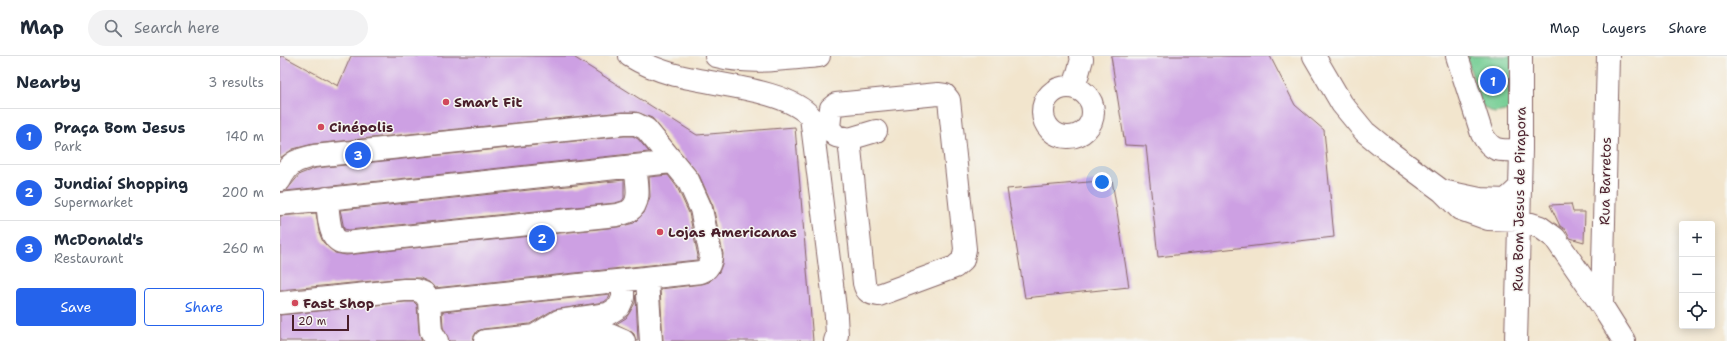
<!DOCTYPE html>
<meta charset="utf-8">
<style>
:root{--surface:#fff;--page:#f2f2f3;--text:#1f2937;--muted:#747a83;--line:#e0e1e3;--accent:#2563eb}
body{margin:0;font-family:"Shantell Sans",sans-serif;background:var(--page);color:var(--text)}
.controls{position:absolute;right:12px;bottom:12px;display:grid;overflow:hidden;border-radius:4px;box-shadow:0 2px 10px #0003}
.controls button{width:36px;height:36px;display:grid;place-items:center;padding:0;border:0;border-bottom:1px solid var(--line);background:var(--surface);color:var(--text);font:20px sans-serif}
.scale{position:absolute;left:12px;bottom:10px;width:57px;box-sizing:border-box;padding-left:4px;border:2px solid #4a1f2b;border-top:0;font-size:11px;line-height:14px;white-space:nowrap;color:#4a1f2b;-webkit-text-stroke:3px #f6f6f2;paint-order:stroke}
.you{position:absolute;left:822px;top:126px;width:14px;height:14px;margin:-10px;border:3px solid #fff;border-radius:50%;background:#1a73e8;box-shadow:0 0 0 6px #1a73e833}
.badge{display:grid;place-items:center;width:26px;height:26px;border-radius:50%;background:var(--accent);color:#fff;font-size:13px;font-weight:700}
.pin{position:absolute;translate:-50% -50%;border:2px solid #fff;box-shadow:0 1px 4px #0006}
.list{margin:0;padding:0;list-style:none}
h2{display:flex;justify-content:space-between;align-items:center;height:52px;margin:0;padding:0 16px;font-size:17px}
h2 small{font-size:13px;font-weight:400;color:var(--muted)}
.list li{display:grid;grid-template-columns:26px 1fr auto;gap:12px;align-items:center;box-sizing:border-box;height:56px;padding:0 16px;border-top:1px solid var(--line)}
.list b{display:block;font-size:15px;white-space:nowrap}
.list p{margin:0;font-size:13px;white-space:nowrap;color:var(--muted)}
.list em{font-size:13px;font-style:normal;color:var(--muted)}
.actions{display:flex;gap:8px;padding:12px 16px}
.actions a{flex:1;padding:9px 0;border:1px solid var(--accent);border-radius:4px;text-align:center;font-size:14px;color:var(--accent)}
.actions .main{background:var(--accent);color:#fff}
.icon{flex:none;width:22px;height:22px;fill:none;stroke:currentColor;stroke-width:2;stroke-linecap:round;stroke-linejoin:round}
.map{position:relative;flex:none;width:1447px;height:285px;overflow:hidden}
header{display:flex;align-items:center;gap:24px;box-sizing:border-box;height:56px;padding:0 20px;background:var(--surface);border-bottom:1px solid var(--line)}
header strong{font-size:19px}
nav{display:flex;gap:22px;margin-inline-start:auto;font-size:14px}
.search{width:280px;height:36px;background:var(--page);display:flex;align-items:center;gap:10px;box-sizing:border-box;padding:0 14px;border-radius:22px;color:var(--muted);font-size:15px}
main{display:flex}
aside{flex:1;background:var(--surface)}
.map>svg:first-child{display:block}
.green{fill:#76ce94;stroke:#607660}
.building{fill:#cda0e3}
.lines{fill:none;stroke-linecap:round;stroke-linejoin:round}
.minor-casing{stroke:#856464;stroke-width:24}
.minor{stroke:#fff;stroke-width:22}
.poi-dot{fill:#d1495b;stroke:#f6f6f2;stroke-width:1.5}
.labels{text-anchor:middle;dominant-baseline:central;stroke-width:3;stroke-linejoin:round;paint-order:stroke}
.poi-label{font-size:14px;font-weight:bold;fill:#4a1f2b;stroke:#f6f6f2;text-anchor:start}
.street-label{font-size:14px;fill:#4a1f2b;stroke:#f6f6f2}
</style>
<header>
<strong>Map</strong>
<div class="search"><svg class="icon" aria-label="search" viewBox="0 0 24 24"><circle cx="10" cy="10" r="6"/><path d="M15 15l6 6"/></svg>Search here</div>
<nav><a>Map</a><a>Layers</a><a>Share</a></nav>
</header>
<main>
<aside>
<h2>Nearby<small>3 results</small></h2>
<ul class="list">
<li><span class="badge">1</span><div><b>Praça Bom Jesus</b><p>Park</p></div><em>140 m</em></li>
<li><span class="badge">2</span><div><b>Jundiaí Shopping</b><p>Supermarket</p></div><em>200 m</em></li>
<li><span class="badge">3</span><div><b>McDonald's</b><p>Restaurant</p></div><em>260 m</em></li>
</ul>
<div class="actions"><a class="main">Save</a><a>Share</a></div>
</aside>
<div class="map">
<svg width="1447" height="285" viewBox="0 0 1447 285">
<rect width="100%" height="100%" fill="#f6f6f2"/>
<filter id="ink" filterUnits="userSpaceOnUse"><feTurbulence type="fractalNoise" baseFrequency=".025" numOctaves="2"/><feDisplacementMap in="SourceGraphic" scale="8" xChannelSelector="R" yChannelSelector="G"/><feConvolveMatrix kernelMatrix="1 2 1 2 8 2 1 2 1" color-interpolation-filters="sRGB"/></filter>
<filter id="wash" filterUnits="userSpaceOnUse"><feTurbulence type="fractalNoise" baseFrequency=".012" numOctaves="4" result="noise"/><feDisplacementMap in="SourceGraphic" scale="16" xChannelSelector="R" yChannelSelector="G"/><feGaussianBlur stdDeviation="0.9" result="paint"/><feColorMatrix in="noise" values="0 0 0 0 0 0 0 0 0 0 0 0 0 0 0 0 0 1.4 0 .05"/><feComposite in="paint" operator="in"/></filter>
<g filter="url(#wash)">
<rect width="100%" height="100%" fill="#f2e5cd"/>
<path class="green" d="M 1186,0 L 1231,0 L 1232,54 L 1214,57 L 1202,50 Z"/>
<g id="blocks">
<path class="building" d="M 0,0 L 3,0 L 58,30 L 71,0 L 292,0 L 417,79 L 515,71 L 533,285 L 383,285 L 380,233 L 422,228 L 429,226 L 439,216 L 442,208 L 443,198 L 433,150 L 419,119 L 372,62 L 356,56 L 342,56 L 33,88 L 13,93 L 0,102 Z
M 831,0 L 990,0 L 1015,49 L 1044,74 L 1054,181 L 878,201 L 866,90 L 845,89 Z
M 344,80 L 353,80 L 358,83 L 369,96 L 6,135 L 20,118 L 36,112 Z
M 388,119 L 397,131 L 409,157 L 418,200 L 417,204 L 155,232 L 149,226 L 140,222 L 124,222 L 0,234 L 0,160 L 36,157 L 39,176 L 43,186 L 55,197 L 66,199 L 338,171 L 354,167 L 364,157 L 370,141 L 369,121 Z
M 344,124 L 344,142 L 342,145 L 335,147 L 69,174 L 64,173 L 61,158 L 60,154 Z
M 832,124 L 849,231 L 745,242 L 727,133 Z
M 1291,148 L 1293,156 L 1305,156 L 1304,186 L 1290,182 L 1286,174 L 1280,170 L 1270,149 Z
M 330,238 L 329,242 L 324,246 L 273,254 L 250,268 L 203,273 L 197,275 L 194,280 L 193,285 L 169,285 L 163,271 L 162,256 Z
M 356,239 L 358,285 L 356,285 L 354,278 L 349,274 L 336,268 L 346,262 L 350,256 L 355,247 Z
M 125,246 L 134,246 L 137,249 L 139,276 L 142,285 L 0,285 L 0,259 Z"/>
</g>
</g>
<g filter="url(#ink)">
<use href="#blocks" fill-opacity="0" stroke="#856464" stroke-width="1"/>
<g class="lines">
<g class="minor-casing">
<path id="minor" d="M 350,0 C 363,8 378,14 392,18 C 429,29 506,32 531,61 L 556,260 L 557,279 L 555,285
M 436,0 C 469,9 505,3 539,0
M 1034,0 L 1062,48 L 1085,76 L 1112,98 L 1162,135 L 1180,153 L 1208,163 L 1239,164 L 1260,171 L 1275,182 L 1322,250 L 1344,285
M 1177,0 L 1202,78 C 1213,98 1221,94 1241,94
M763 56a25 25 0 1 1 50 0a25 25 0 1 1-50 0Z
M 794,32 L 802,3 L 801,0
M 658,38 L 665,39 L 669,44 L 685,193 L 683,204 L 675,211 L 599,239 C 590,238 586,236 584,227 L 569,83 L 556,80 L 549,72 L 551,52 L 556,48 Z
M 569,83 L 596,75
M 0,124 C 9,107 15,104 34,100 L 343,68 L 356,68 L 366,73 L 408,124 L 421,153 L 431,200 C 430,209 428,213 421,216 L 149,245 L 144,237 L 136,234 L 124,234 L 0,247
M 1167,136 L 1200,143 L 1226,144 L 1240,131
M 47,142 C 48,153 48,182 61,186 C 68,188 77,185 84,185 L 337,159 C 340,158 346,157 349,155 C 363,146 356,124 355,110
M 0,148 L 392,106
M 367,223 L 371,285
M 149,245 L 151,275 L 157,285
M 1322,250 L 1328,0
M 256,279 L 279,265 L 328,258 L 339,251 L 343,242 L 343,225
M 205,285 L 255,280 L 330,279 L 344,285
M 1236,285 L 1241,94 L 1241,0"/>
</g>
<use href="#minor" class="minor"/>
</g>
</g>
<g class="poi-dot">
<circle cx="166" cy="46" r="4"/>
<circle cx="41" cy="71" r="4"/>
<circle cx="380" cy="176" r="4"/>
<circle cx="15" cy="247" r="4"/>
</g>
<g class="labels">
<g class="poi-label">
<text x="174" y="46">Smart Fit</text>
<text x="49" y="71">Cinépolis</text>
<text x="388" y="176">Lojas Americanas</text>
<text x="23" y="247">Fast Shop</text>
</g>
<g class="street-label">
<text transform="translate(1325 125) rotate(-89)">Rua Barretos</text>
<text transform="translate(1239 143) rotate(-89)">Rua Bom Jesus de Pirapora</text>
</g>
</g>
</svg>
<div class="controls">
<button>+</button>
<button>−</button>
<button><svg class="icon" aria-label="locate" viewBox="0 0 24 24"><circle cx="12" cy="12" r="6"/><path d="M12 2v4M12 18v4M2 12h4M18 12h4"/></svg></button>
</div>
<div class="scale">20 m</div>
<div class="you"></div>
<div class="pin badge" style="left:1213px;top:25px">1</div>
<div class="pin badge" style="left:262px;top:182px">2</div>
<div class="pin badge" style="left:78px;top:99px">3</div>
</div>
</main>
